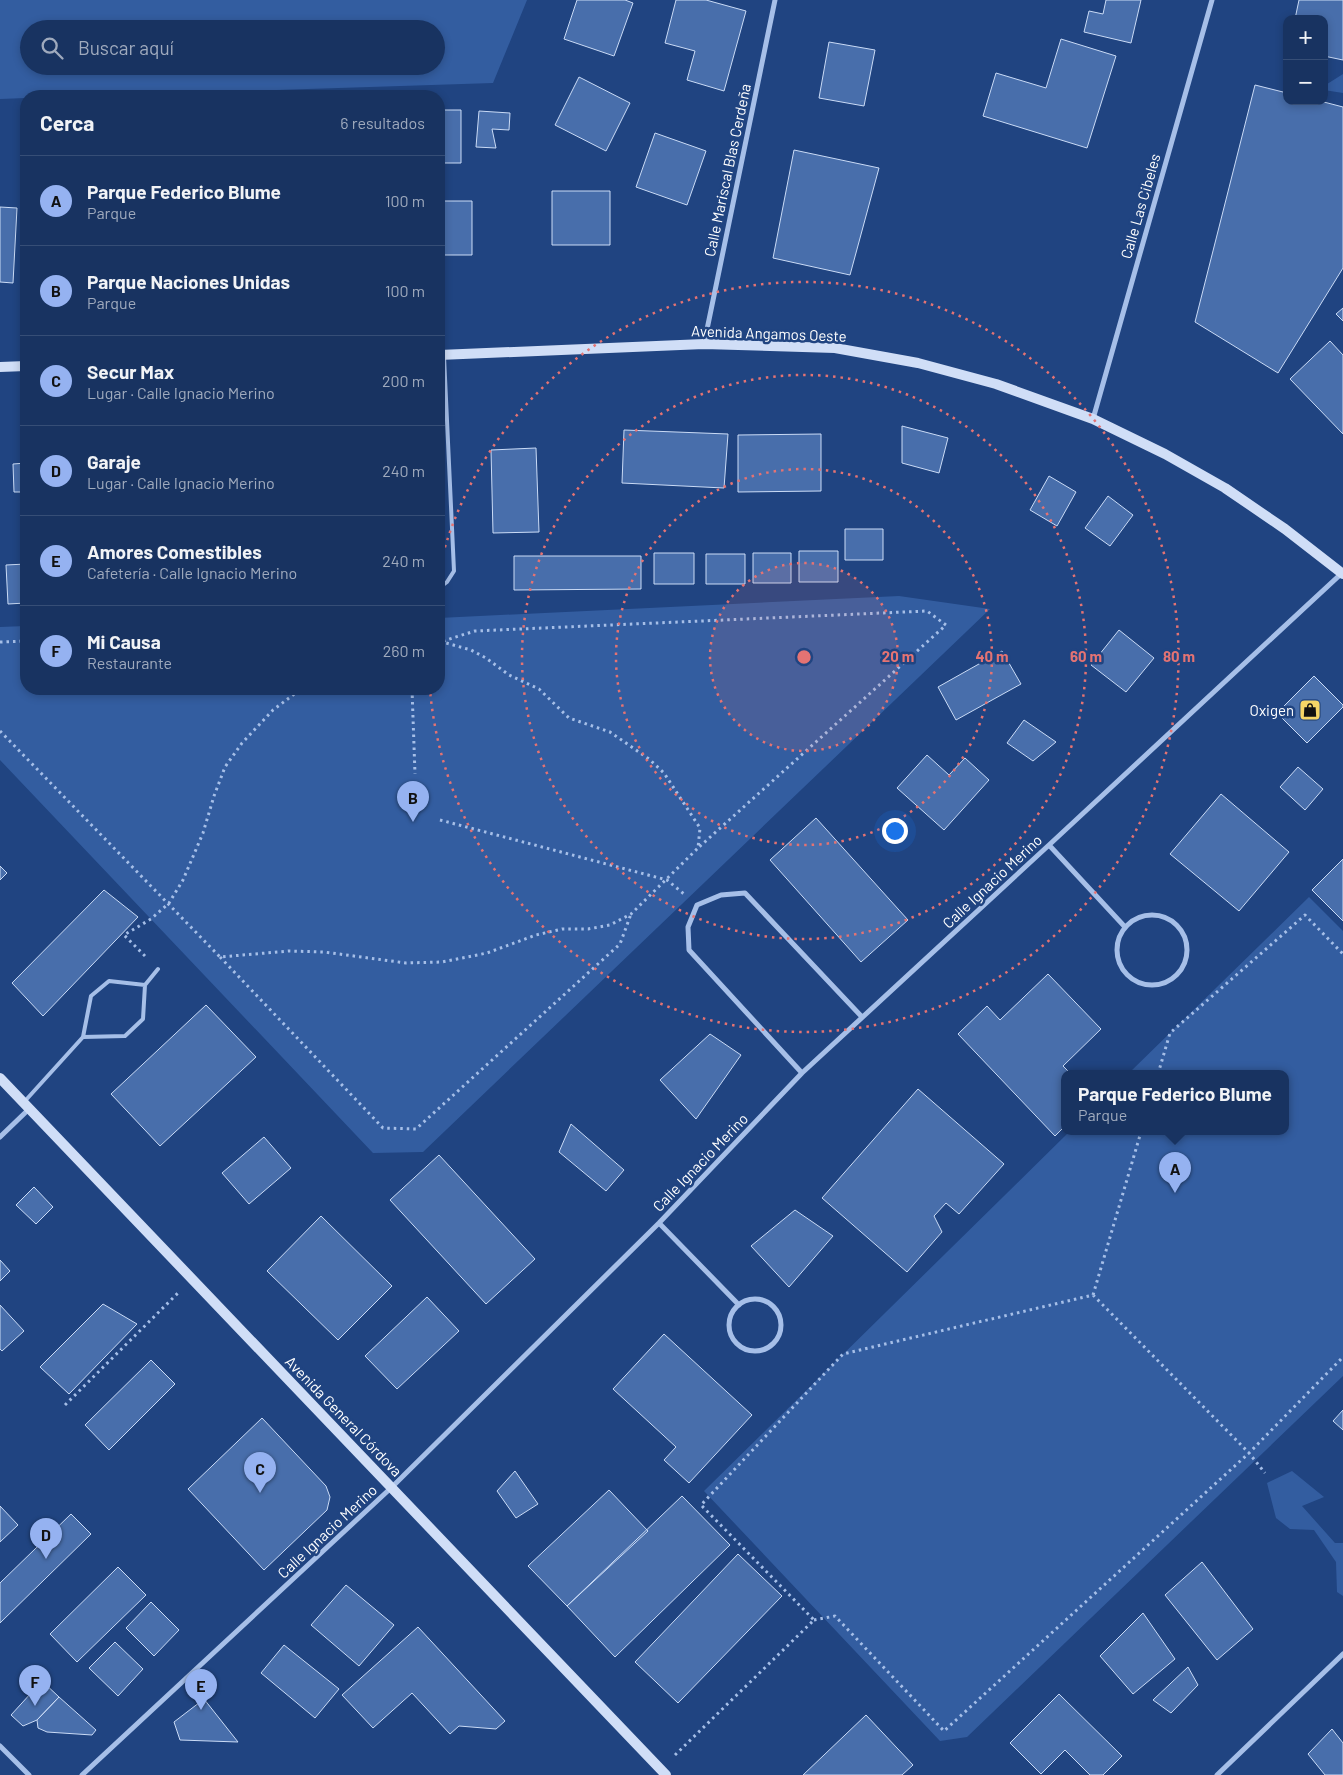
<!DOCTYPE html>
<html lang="es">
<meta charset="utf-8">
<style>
:root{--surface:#183361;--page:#253f6a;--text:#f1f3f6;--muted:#9faabd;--line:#364e76;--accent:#95b2f1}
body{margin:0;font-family:Barlow,sans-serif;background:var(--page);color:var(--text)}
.controls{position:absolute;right:15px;top:15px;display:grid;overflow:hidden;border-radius:10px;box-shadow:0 2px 8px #0003}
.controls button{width:45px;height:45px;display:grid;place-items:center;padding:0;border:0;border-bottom:1px solid var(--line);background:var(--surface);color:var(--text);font:25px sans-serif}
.you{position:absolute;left:894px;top:830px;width:18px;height:18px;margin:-12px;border:4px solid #fff;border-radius:50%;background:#1a73e8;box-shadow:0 0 0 8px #1a73e833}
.badge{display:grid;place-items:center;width:32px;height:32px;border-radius:50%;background:var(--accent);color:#111;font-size:16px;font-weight:700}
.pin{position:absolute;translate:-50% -41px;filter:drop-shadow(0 1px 2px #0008)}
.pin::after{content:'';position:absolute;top:26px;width:18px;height:15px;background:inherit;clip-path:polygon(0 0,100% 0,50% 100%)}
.popup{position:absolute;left:1061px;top:1070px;width:228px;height:65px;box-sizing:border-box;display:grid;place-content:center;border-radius:10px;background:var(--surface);filter:drop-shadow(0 1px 4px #0005);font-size:16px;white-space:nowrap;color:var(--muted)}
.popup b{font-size:19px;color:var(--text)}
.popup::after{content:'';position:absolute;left:50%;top:100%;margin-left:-10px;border:10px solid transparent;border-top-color:var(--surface)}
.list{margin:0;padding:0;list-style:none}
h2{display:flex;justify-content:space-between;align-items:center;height:65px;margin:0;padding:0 20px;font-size:21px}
h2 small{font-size:16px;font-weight:400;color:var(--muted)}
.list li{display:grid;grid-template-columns:32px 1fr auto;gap:15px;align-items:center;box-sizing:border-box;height:90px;padding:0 20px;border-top:1px solid var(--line)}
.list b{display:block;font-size:19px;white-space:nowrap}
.list p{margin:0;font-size:16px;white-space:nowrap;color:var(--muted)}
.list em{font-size:16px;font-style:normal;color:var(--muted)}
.icon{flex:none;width:28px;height:28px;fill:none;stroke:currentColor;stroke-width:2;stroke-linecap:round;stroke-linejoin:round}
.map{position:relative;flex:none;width:1343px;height:1775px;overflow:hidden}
.search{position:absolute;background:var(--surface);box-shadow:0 2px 8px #0003;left:20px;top:20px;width:425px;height:55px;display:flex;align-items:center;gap:12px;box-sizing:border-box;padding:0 18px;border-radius:28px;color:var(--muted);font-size:19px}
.panel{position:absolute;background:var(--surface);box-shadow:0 2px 8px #0003;left:20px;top:90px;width:425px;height:605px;border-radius:20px}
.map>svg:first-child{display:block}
.green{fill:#335da0;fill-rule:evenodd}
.building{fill:#486eab;stroke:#cadbf6}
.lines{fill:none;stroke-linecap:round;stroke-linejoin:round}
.path{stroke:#a6bfe8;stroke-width:3;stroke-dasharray:2.5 4;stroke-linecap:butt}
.lane{stroke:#a6bfe8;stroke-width:4}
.street{stroke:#a6bfe8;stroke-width:5}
.secondary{stroke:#d0def7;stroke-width:10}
.ring{fill:none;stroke:#e47373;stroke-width:2.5;stroke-dasharray:2.5 5}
.labels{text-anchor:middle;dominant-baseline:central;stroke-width:5;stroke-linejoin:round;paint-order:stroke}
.street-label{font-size:15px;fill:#fff;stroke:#204481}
.poi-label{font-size:15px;fill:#fff;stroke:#204481;text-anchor:end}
.centre{fill:#e47373;stroke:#204481;stroke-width:2.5}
.ring-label{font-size:15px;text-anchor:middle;font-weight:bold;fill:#e47373;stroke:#204481;stroke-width:5;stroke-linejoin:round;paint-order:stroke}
</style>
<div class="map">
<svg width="1343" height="1775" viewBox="0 0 1343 1775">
<rect width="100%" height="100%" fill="#204481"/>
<path class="green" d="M 0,0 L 527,0 L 493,83 L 87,96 L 26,96 L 26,98 L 0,99 ZM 29,29 L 436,29 L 436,66 L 29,66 Z
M 1343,74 L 1343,93 L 1324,90 L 1324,86 Z
M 899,596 L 990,609 L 423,1152 L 373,1153 L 0,760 L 0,627 L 26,626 L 26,689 L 439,689 L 439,618 Z
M 1309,897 L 1343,931 L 1343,1376 L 967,1737 L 940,1741 L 704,1491 L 1069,1132 L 1285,1132 L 1285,1074 L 1128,1074 Z
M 1292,1471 L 1324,1497 L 1302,1506 L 1335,1543 L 1343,1543 L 1343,1596 L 1337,1592 L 1336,1562 L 1314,1530 L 1290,1529 L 1276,1518 L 1267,1483 Z"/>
<path class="building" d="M 577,0 L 625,0 L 633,3 L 614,56 L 564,39 Z
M 676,0 L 706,0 L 746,11 L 724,91 L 687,80 L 695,51 L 665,43 Z
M 1106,0 L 1141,0 L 1131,43 L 1084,32 L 1089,11 L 1103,14 Z
M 1299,0 L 1343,0 L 1343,60 L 1324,56 L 1324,19 L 1295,19 Z
M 1061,39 L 1116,56 L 1087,148 L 983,116 L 996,73 L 1046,88 Z
M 829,42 L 875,50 L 864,106 L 819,98 Z
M 579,77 L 630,103 L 606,151 L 555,125 Z
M 1255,85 L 1287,93 L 1287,101 L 1320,101 L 1343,107 L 1343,268 L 1278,373 L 1195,322 Z
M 439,110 L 461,110 L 461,163 L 439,163 Z
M 479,111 L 510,113 L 509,130 L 492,129 L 496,148 L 476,147 Z
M 655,133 L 706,151 L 687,205 L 636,187 Z
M 794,150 L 879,168 L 850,275 L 773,258 Z
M 552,191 L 610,191 L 610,245 L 552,245 Z
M 439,201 L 472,201 L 472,255 L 439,255 Z
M 0,207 L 17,208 L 13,283 L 0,282 Z
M 1343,308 L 1343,321 L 1336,314 Z
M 1330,341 L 1343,355 L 1343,434 L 1290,379 Z
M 902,426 L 948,438 L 939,473 L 902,463 Z
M 624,430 L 728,434 L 724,488 L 622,483 Z
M 821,434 L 821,491 L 738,492 L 738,435 Z
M 536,448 L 539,532 L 493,533 L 491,450 Z
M 26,463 L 26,492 L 14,492 L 13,464 Z
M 1049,476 L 1076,492 L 1057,526 L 1030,510 Z
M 1108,496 L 1133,515 L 1110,546 L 1085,528 Z
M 845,529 L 883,529 L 883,560 L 845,560 Z
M 799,551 L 838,551 L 838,582 L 799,582 Z
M 654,553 L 694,553 L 694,584 L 654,584 Z
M 753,553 L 791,553 L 791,583 L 753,583 Z
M 706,554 L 745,554 L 745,584 L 706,584 Z
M 514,556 L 641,556 L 641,589 L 514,590 Z
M 26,564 L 26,603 L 8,604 L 6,565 Z
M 1119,630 L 1154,658 L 1126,692 L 1091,665 Z
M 1002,651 L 1021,684 L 956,720 L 938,687 Z
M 1314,676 L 1343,705 L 1343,707 L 1307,743 L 1277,713 Z
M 1024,720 L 1056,742 L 1033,761 L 1007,743 Z
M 927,755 L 949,775 L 965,758 L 989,780 L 944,830 L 897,788 Z
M 1298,767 L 1323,789 L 1305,810 L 1280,787 Z
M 1221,794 L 1289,852 L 1239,911 L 1170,854 Z
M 816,818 L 908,920 L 861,962 L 770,860 Z
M 1343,859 L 1343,921 L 1312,890 Z
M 0,866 L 7,873 L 0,880 Z
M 104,890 L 138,917 L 43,1016 L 12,983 Z
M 1048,974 L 1101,1029 L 1063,1066 L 1071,1074 L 1065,1074 L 1065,1126 L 1055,1136 L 958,1034 L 987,1006 L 1000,1020 Z
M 206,1005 L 256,1057 L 160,1146 L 111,1094 Z
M 710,1034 L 741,1055 L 696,1119 L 660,1080 Z
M 918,1089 L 1004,1164 L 959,1214 L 946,1203 L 934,1216 L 942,1232 L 907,1272 L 822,1198 Z
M 571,1124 L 624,1170 L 606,1191 L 559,1152 Z
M 264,1137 L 291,1168 L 249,1204 L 222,1173 Z
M 439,1155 L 535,1259 L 486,1304 L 390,1200 Z
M 34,1187 L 53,1207 L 36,1224 L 16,1205 Z
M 795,1210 L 833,1236 L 789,1287 L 751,1246 Z
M 321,1216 L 392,1286 L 338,1340 L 267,1271 Z
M 0,1260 L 10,1271 L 0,1281 Z
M 427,1297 L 459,1331 L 397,1389 L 365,1356 Z
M 103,1304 L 137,1324 L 69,1394 L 40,1367 Z
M 0,1305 L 24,1331 L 2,1351 L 0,1349 Z
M 664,1334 L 752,1415 L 689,1483 L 664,1460 L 676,1447 L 613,1389 Z
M 151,1360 L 175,1384 L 109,1450 L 85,1425 Z
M 1343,1410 L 1343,1430 L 1333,1421 Z
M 262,1418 L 326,1486 L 330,1497 L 327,1510 L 264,1570 L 188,1489 Z
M 515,1471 L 538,1504 L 516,1518 L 497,1491 Z
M 609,1490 L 648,1531 L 567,1606 L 528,1566 Z
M 682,1496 L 730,1545 L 615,1657 L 567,1606 Z
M 0,1506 L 18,1525 L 0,1542 Z
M 71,1514 L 91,1534 L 0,1623 L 0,1583 Z
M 738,1554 L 782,1596 L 678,1703 L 635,1662 Z
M 1202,1562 L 1253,1629 L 1217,1660 L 1165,1595 Z
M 118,1567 L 146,1595 L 77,1662 L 50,1634 Z
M 346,1585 L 394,1625 L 359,1666 L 311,1625 Z
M 151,1602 L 179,1630 L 154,1656 L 126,1628 Z
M 1143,1613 L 1175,1659 L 1133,1694 L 1100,1656 Z
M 418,1627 L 505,1721 L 496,1729 L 459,1726 L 450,1734 L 412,1693 L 373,1728 L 342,1695 Z
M 115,1642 L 143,1669 L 118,1696 L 89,1668 Z
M 284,1645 L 339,1689 L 315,1718 L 261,1673 Z
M 1188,1667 L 1198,1685 L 1171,1713 L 1153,1700 Z
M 42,1681 L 59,1697 L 37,1720 L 23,1726 L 11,1715 Z
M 1059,1694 L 1122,1756 L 1103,1775 L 1090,1775 L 1065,1750 L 1041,1774 L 1010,1743 Z
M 59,1697 L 96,1730 L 92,1735 L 47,1732 L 38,1728 L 37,1720 Z
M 204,1699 L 238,1742 L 180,1740 L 174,1722 Z
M 866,1715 L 913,1765 L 902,1775 L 803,1775 Z
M 1332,1729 L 1343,1743 L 1343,1775 L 1325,1775 L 1308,1754 Z"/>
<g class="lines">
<path class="path" d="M 443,641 L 475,631 L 927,611 L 946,625 L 698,848
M 0,642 L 26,641
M 412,689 L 415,774
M 0,731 L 220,957 L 289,951 L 324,952 L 406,963 L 442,962 L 487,953 L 536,935 L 562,929 L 588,929 L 610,925 L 631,914 L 698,848 L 700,828 L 664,773 L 649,759 L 610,732 L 569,718 L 539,689 L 509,675 L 486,658 L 471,650 L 439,641
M 440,820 L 667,880 L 684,894
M 145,956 L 124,935 L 151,919 L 169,903 L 183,880 L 203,833 L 214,796 L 225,767 L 242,743 L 273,710 L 301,689
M 220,957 L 383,1128 L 416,1129 L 620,944 L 631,914
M 1158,1074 L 1170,1033 L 1305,915 L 1343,954
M 1093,1295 L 1249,1453 L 1265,1473
M 1093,1295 L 1141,1132
M 65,1405 L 178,1293
M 814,1620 L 835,1616 L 944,1731 L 1249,1453 L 1343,1357
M 675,1755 L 814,1620 L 701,1505 L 843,1354 L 1093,1295"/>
<path class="lane" d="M 439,588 L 447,582 L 454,571 L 444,356
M 83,1037 L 125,1036 L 143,1019 L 145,985 L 158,969
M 25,1101 L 83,1037 L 91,996 L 109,981 L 145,985"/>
<path class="street" d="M 704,344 L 775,0
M 1093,419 L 1212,0
M 1049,845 L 1125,927
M1117 950a35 35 0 1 1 70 0a35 35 0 1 1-70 0Z
M 802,1073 L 689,950 L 688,927 L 697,905 L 721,895 L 745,893 L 862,1017
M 0,1137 L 29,1109
M 659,1223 L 739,1305
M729 1325a26 26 0 1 1 52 0a26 26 0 1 1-52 0Z
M 0,1746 L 29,1775
M 82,1775 L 392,1487 L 659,1223 L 802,1073 L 1049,845 L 1343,572
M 1217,1775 L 1343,1654"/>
<path class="secondary" d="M 439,355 L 704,344 L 835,348 L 918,363 L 996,384 L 1093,419 L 1165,454 L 1225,488 L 1285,529 L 1343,574
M 0,367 L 26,366
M 0,1078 L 666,1775"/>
</g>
<circle cx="804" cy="657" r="94" fill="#e47373" fill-opacity=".12"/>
<g class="ring">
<circle cx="804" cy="657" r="94"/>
<circle cx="804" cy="657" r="188"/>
<circle cx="804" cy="657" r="282"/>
<path d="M439 569A375 375 0 1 1 430 690"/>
</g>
<defs>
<g id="shop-square" transform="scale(1.125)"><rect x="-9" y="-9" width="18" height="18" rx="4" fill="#f6d666" stroke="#204481"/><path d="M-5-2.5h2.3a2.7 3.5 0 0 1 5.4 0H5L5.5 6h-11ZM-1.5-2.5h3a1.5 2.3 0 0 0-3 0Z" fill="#111"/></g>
</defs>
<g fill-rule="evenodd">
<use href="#shop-square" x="1310" y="710"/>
</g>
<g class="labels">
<g class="street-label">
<text transform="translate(727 170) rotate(-78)">Calle Mariscal Blas Cerdeña</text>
<text transform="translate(1140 206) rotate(-74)">Calle Las Cibeles</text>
<text transform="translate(769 333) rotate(2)">Avenida Angamos Oeste</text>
<text transform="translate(992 881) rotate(-43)">Calle Ignacio Merino</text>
<text transform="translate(700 1162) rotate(-46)">Calle Ignacio Merino</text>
<text transform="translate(344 1416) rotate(46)">Avenida General Córdova</text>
<text transform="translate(327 1531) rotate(-43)">Calle Ignacio Merino</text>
</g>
<g class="poi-label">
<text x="1294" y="710">Oxigen</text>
</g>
</g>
<circle cx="804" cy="657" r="8" class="centre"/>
<g class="ring-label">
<text x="898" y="662">20 m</text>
<text x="992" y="662">40 m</text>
<text x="1086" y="662">60 m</text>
<text x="1179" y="662">80 m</text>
</g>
</svg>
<div class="controls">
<button>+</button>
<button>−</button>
</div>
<div class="you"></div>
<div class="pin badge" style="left:1175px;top:1193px">A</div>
<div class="popup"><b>Parque Federico Blume</b>Parque</div>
<div class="pin badge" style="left:413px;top:822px">B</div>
<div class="pin badge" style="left:260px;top:1493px">C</div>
<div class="pin badge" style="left:46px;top:1559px">D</div>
<div class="pin badge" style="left:201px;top:1710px">E</div>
<div class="pin badge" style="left:35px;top:1706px">F</div>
<div class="search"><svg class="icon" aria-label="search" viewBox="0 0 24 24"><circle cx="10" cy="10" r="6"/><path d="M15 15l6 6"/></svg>Buscar aquí</div>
<section class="panel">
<h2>Cerca<small>6 resultados</small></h2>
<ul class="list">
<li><span class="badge">A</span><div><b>Parque Federico Blume</b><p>Parque</p></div><em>100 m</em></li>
<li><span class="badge">B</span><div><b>Parque Naciones Unidas</b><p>Parque</p></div><em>100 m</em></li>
<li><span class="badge">C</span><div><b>Secur Max</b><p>Lugar · Calle Ignacio Merino</p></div><em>200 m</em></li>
<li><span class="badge">D</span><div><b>Garaje</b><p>Lugar · Calle Ignacio Merino</p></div><em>240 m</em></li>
<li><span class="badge">E</span><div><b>Amores Comestibles</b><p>Cafetería · Calle Ignacio Merino</p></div><em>240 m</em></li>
<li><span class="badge">F</span><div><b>Mi Causa</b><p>Restaurante</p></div><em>260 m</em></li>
</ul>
</section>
</div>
